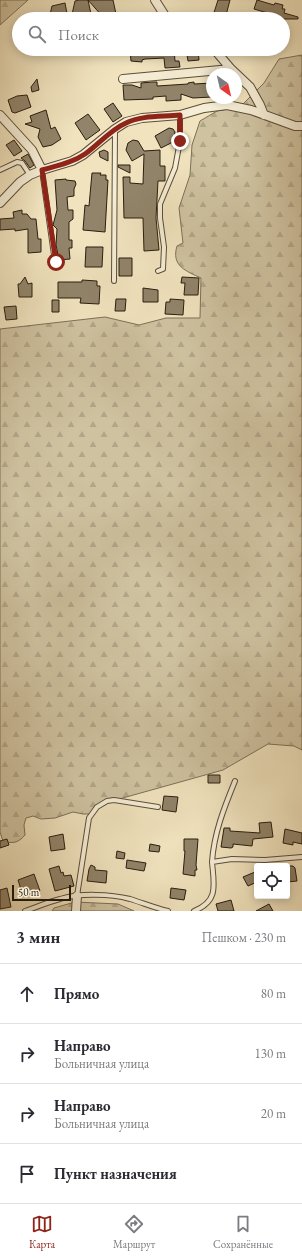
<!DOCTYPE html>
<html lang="ru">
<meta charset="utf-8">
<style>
:root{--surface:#fff;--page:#f7f7f7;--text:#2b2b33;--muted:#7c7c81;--line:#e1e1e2;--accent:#8f2418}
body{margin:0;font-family:"EB Garamond",serif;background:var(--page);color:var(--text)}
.controls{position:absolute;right:12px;bottom:12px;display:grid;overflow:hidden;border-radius:4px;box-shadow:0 2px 10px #0003}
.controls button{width:36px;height:36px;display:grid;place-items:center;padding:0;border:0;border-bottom:1px solid var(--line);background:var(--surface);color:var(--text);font:20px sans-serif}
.compass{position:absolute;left:206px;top:68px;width:36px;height:36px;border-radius:50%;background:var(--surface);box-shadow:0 2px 10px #0003;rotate:146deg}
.scale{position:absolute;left:12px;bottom:10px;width:59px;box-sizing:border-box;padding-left:4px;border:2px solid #2b1e0f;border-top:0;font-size:11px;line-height:14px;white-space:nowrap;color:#2b1e0f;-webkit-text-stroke:3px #f5edd5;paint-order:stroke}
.stop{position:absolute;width:12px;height:12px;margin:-9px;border:3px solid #8f2418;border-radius:50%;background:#fff}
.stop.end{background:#8f2418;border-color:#fff;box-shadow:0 1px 4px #0008}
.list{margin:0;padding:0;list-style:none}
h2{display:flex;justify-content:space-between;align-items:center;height:52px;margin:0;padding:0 16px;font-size:17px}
h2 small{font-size:13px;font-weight:400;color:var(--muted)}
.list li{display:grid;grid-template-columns:26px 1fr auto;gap:12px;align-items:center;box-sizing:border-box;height:60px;padding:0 16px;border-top:1px solid var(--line)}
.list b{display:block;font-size:15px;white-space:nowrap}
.list p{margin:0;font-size:13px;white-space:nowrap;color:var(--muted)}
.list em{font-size:13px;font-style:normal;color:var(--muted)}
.icon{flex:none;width:22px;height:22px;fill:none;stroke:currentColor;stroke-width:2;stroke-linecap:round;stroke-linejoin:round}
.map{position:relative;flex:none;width:302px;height:911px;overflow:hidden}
.search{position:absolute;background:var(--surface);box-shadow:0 2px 10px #0003;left:12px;right:12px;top:12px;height:44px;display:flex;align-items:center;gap:10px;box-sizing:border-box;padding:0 14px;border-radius:22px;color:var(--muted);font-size:15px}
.sheet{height:292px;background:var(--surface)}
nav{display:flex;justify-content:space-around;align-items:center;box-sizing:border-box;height:56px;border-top:1px solid var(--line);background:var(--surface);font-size:11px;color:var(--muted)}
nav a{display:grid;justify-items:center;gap:2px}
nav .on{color:var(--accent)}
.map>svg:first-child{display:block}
.forest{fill:url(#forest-firs);stroke:#7d7058}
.building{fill:#91846a;stroke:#2b1e0f}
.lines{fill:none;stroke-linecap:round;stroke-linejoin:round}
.service-casing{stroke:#5c4f3b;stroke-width:6}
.minor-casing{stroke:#5c4f3b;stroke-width:10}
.service{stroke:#f5edd5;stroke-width:4}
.minor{stroke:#f5edd5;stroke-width:8}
.route{stroke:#8f2418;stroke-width:5}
</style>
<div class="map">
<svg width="302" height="911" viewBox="0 0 302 911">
<defs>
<pattern id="forest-firs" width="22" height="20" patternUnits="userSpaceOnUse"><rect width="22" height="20" fill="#cfc2a0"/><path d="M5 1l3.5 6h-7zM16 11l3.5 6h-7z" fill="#b2a689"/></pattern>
</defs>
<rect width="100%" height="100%" fill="#f0e3be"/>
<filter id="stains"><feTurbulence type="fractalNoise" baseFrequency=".005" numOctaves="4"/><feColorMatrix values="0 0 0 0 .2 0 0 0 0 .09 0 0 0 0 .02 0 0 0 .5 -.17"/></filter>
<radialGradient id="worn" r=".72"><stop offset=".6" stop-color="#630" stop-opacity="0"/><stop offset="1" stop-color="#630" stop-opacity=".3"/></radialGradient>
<path class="forest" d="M 0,0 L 28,0 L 0,25 Z
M 302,55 L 302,750 L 294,746 L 268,744 L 223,770 L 112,801 L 89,814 L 83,814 L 73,812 L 55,818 L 41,819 L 33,816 L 26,818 L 24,825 L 25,835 C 18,843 13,844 3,841 L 0,832 L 0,329 L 105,317 L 139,325 L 166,318 L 200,318 L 201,278 C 186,271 171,266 177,246 L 183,243 L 179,208 L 190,175 L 192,145 L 200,121 L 217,111 L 240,107 L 264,83 L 279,59 Z
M 75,902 L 118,904 L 134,911 L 52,911 L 54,908 Z"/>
<path class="building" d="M 79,0 L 113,0 L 116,14 L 103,17 L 88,0 L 92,19 L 71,19 L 75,1 Z
M 218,0 L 230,0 L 225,19 L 212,19 Z
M 257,0 L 274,5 L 275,3 L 283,5 L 282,9 L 285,9 L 284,13 L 298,17 L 298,19 L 270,19 L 271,14 L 254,9 Z
M 65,3 L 68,19 L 49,19 L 52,6 Z
M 130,49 L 174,49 L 175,61 L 179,61 L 180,67 L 165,68 L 164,58 L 145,59 L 142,60 L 142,62 L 131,61 Z
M 186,49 L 198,49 L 199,60 L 188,61 Z
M 37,79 L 39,90 L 32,92 L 31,87 Z
M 152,82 L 157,82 L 157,86 L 188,84 L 188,83 L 194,82 L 194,84 L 212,83 L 212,97 L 193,98 L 181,94 L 181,100 L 166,101 L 166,96 L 153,97 L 153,99 L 124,100 L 123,85 L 132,85 L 141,88 L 141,83 Z
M 27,95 L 31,107 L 15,113 L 12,112 L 8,100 L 17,96 Z
M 113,103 L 122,116 L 113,122 L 104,109 Z
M 46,110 L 51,129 L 55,127 L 61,139 L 52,145 L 43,147 L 38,137 L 40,129 L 25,124 L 32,122 L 30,116 Z
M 88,114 L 100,130 L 86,140 L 75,123 Z
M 169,128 L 173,129 L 175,132 L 173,142 L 161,148 L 155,136 Z
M 14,140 L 22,151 L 14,156 L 6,145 Z
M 133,140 L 138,141 L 144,151 L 160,150 L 160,166 L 165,166 L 165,181 L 158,181 L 156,218 L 159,250 L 144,251 L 143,218 L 124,218 L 123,177 L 130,177 L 130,183 L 143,184 L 144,154 L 132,161 L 126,150 L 128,143 Z
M 104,150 L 108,152 L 108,161 L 100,157 L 99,152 Z
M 28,154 L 34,165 L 30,168 L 25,161 L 21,158 Z
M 118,165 L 130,165 L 130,173 L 118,167 Z
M 92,173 L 101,173 L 100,175 L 106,175 L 106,180 L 108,180 L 105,232 L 83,230 L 85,205 L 89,206 Z
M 66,179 L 66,180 L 75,181 L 76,184 L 74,189 L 74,196 L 67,197 L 68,210 L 73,210 L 73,219 L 69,222 L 69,240 L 72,240 L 72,248 L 69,248 L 70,259 L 59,260 L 56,245 L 57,229 L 53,225 L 57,210 L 55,180 Z
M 22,210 L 22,214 L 27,214 L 31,219 L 36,219 L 38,239 L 41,239 L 41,252 L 28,253 L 28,229 L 15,231 L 15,229 L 0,230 L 0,219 L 14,218 L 13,212 Z
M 86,247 L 103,247 L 102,267 L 85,267 Z
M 119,258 L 132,258 L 132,276 L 119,276 Z
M 25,277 L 28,284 L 32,283 L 32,297 L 19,297 L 18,284 L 20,284 Z
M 182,277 L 199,278 L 198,295 L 184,295 L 185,283 L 181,283 Z
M 82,280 L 97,281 L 97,286 L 100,286 L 99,304 L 80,303 L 81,298 L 58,298 L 58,282 L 82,282 Z
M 143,288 L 158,290 L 158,302 L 143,302 Z
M 116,299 L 126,299 L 125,311 L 115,311 Z
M 170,299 L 184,300 L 183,315 L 165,314 L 166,302 L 170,302 Z
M 52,300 L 59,300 L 59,312 L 52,312 Z
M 16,306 L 17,319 L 6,320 L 4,307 Z
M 208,775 L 220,775 L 220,783 L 208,783 Z
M 164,796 L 178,797 L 176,812 L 162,810 Z
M 271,822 L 273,837 L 253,839 L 252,846 L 233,844 L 233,847 L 231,848 L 221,847 L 224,828 L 230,828 L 230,831 L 260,833 L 259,823 Z
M 285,829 L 302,833 L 302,844 L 293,842 L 293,845 L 283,843 Z
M 63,834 L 65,849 L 51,851 L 49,837 Z
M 7,839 L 9,845 L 0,848 L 0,841 Z
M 184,839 L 198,839 L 196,865 L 197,870 L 195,870 L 195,876 L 183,874 L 185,851 L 184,851 Z
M 150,844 L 160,846 L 159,852 L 149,851 Z
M 117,851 L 125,853 L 124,859 L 116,858 Z
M 127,860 L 146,863 L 144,871 L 126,868 Z
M 91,865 L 95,867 L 95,870 L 107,871 L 106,883 L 87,881 L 89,869 Z
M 59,866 L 61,873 L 63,872 L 64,876 L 71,875 L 74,886 L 55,891 L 49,869 Z
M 289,866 L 293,866 L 295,868 L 297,881 L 287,882 L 287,868 Z
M 255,872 L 257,876 L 257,882 L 248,886 L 243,877 Z
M 34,874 L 40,891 L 23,896 L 18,880 Z
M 7,888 L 11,907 L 0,909 L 0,890 Z
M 171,888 L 186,890 L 184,900 L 170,898 Z
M 231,900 L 234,911 L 218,911 L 216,904 Z
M 269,904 L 273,911 L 256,911 Z"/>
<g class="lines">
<g class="service-casing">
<path id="service" d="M 0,170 L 17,162 L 22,163 L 30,175
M 42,170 L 55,262
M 158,271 L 163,269 L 164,247 L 160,218 L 160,204 L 175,168 L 180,141 L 180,115
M 114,281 L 115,130
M 212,862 C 214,833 224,808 235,781
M 77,896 L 89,818 L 97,807 L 107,801 L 114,800 L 158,807
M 25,911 C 37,907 48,902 60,899 C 79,893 111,894 130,899 C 143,903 155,908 168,911
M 194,911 C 219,901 214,885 212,862 L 232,859 L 265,860 L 302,857"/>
</g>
<g class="minor-casing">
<path id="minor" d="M 155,0 L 167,19
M 214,49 L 231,69 L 250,87 L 260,105 L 264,115
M 123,79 L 231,69
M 0,115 L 32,150 L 42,170
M 0,203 L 20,182 L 30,175 L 42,170 L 72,161 L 83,155 L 115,129 L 126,122 L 142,118 L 180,115 L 204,108 L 227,105 L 251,110 L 295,126 L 302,126
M 76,911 L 77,896"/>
</g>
<use href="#service" class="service"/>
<use href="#minor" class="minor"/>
</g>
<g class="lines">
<path class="route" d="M 56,262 L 42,170 C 56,166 72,163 85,154 C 98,145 110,130 126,123 C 142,115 162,117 180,115 L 180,141"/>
</g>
<rect width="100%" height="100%" filter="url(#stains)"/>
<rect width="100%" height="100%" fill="url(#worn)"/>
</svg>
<div class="controls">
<button><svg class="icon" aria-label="locate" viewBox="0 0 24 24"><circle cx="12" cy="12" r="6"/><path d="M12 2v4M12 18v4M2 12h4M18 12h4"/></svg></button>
</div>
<svg class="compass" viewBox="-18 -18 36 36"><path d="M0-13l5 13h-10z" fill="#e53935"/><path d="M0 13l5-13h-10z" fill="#7c7c81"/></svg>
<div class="scale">50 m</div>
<div class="stop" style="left:56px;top:262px"></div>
<div class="stop end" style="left:180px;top:141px"></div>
<div class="search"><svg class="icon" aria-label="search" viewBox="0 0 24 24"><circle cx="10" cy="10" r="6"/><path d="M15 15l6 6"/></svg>Поиск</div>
</div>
<section class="sheet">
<h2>3 мин<small>Пешком · 230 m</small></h2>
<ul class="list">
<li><svg class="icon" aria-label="ahead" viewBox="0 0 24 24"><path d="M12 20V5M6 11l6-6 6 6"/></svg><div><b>Прямо</b></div><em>80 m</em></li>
<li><svg class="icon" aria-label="right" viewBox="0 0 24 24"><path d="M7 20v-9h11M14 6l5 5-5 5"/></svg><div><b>Направо</b><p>Больничная улица</p></div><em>130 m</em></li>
<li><svg class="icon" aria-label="right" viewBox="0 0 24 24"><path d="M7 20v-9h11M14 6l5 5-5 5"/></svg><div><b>Направо</b><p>Больничная улица</p></div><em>20 m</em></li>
<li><svg class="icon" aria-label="arrive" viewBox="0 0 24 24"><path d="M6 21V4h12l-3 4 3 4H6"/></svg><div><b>Пункт назначения</b></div></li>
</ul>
</section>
<nav>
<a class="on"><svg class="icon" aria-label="map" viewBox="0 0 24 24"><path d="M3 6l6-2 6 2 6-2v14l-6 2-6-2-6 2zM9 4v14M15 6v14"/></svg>Карта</a>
<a><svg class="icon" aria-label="directions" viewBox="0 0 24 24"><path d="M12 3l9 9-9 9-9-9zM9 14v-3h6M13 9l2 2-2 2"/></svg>Маршрут</a>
<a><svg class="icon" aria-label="saved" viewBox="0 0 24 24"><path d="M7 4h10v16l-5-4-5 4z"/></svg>Сохранённые</a>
</nav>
